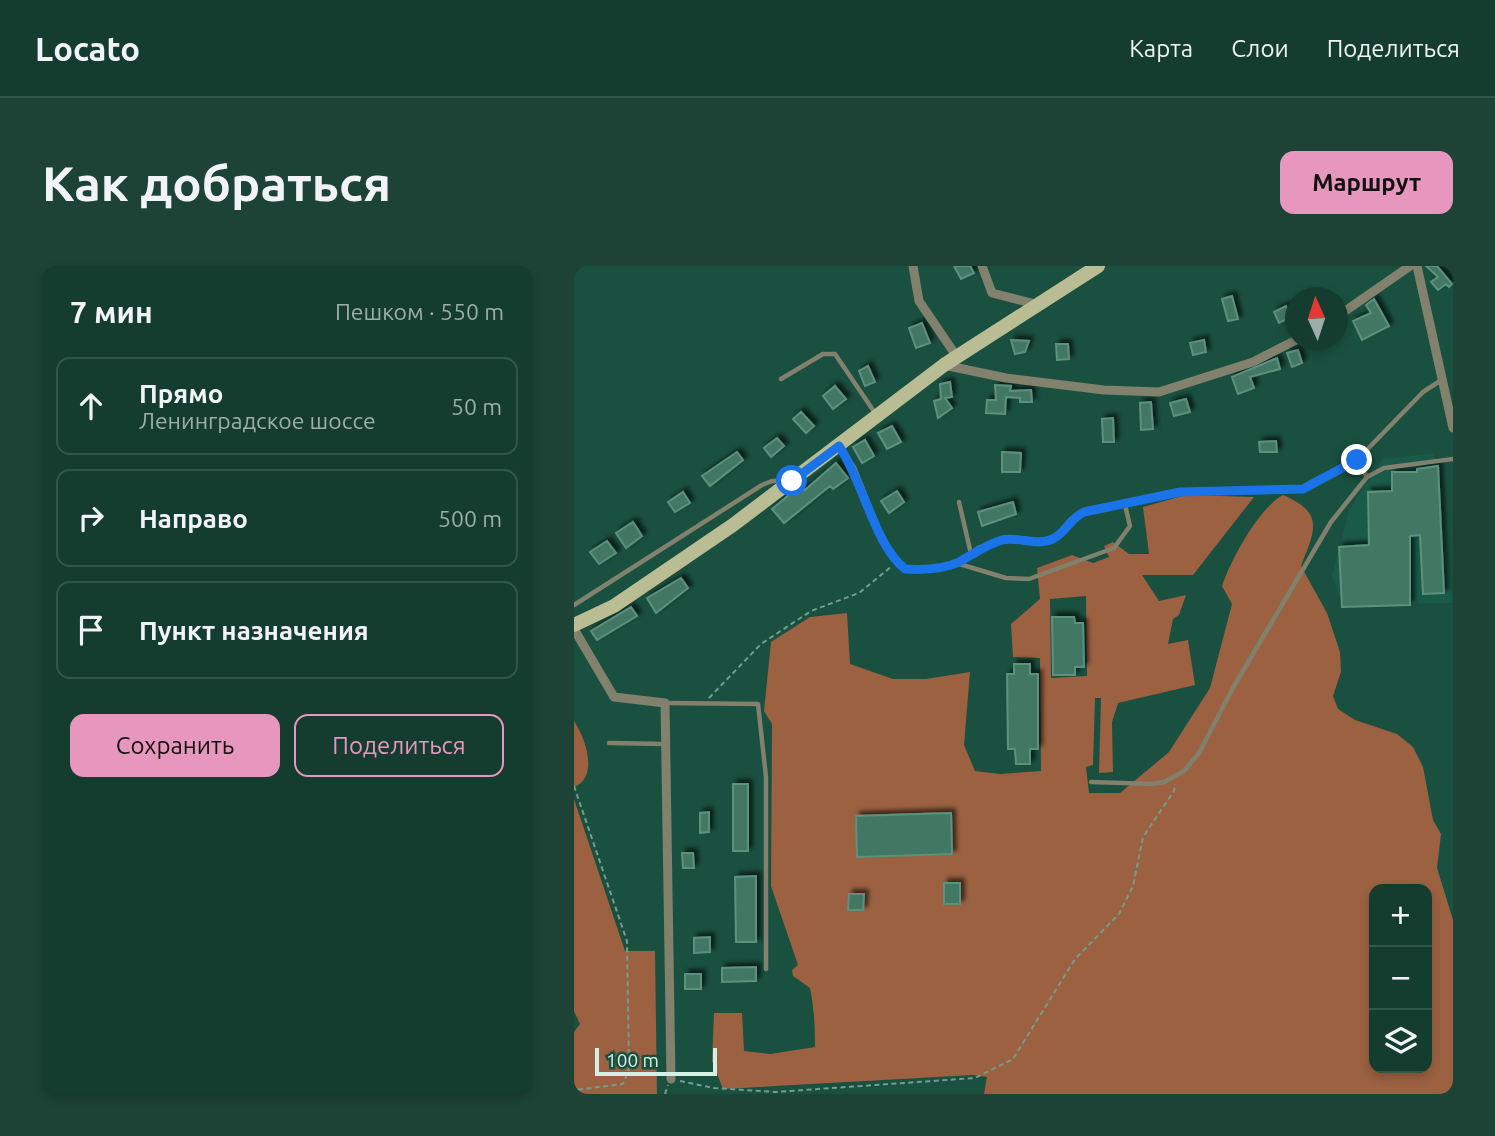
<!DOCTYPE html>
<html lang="ru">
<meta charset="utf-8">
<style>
:root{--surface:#143c2f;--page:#1d4337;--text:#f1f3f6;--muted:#9dadaa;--line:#33564b;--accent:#e797bd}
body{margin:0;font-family:Ubuntu,sans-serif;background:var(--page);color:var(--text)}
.controls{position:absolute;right:21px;bottom:21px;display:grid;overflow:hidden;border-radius:14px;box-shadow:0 4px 10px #0003}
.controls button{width:63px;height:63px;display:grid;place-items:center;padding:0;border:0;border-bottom:2px solid var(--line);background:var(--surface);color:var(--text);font:35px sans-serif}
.compass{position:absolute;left:711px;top:21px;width:63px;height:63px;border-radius:50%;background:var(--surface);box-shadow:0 4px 10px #0003;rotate:357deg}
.scale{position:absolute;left:21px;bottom:18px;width:122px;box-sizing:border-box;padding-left:7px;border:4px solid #d4efe4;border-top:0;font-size:19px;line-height:24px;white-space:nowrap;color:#d4efe4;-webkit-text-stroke:5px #1a503f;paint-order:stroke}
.stop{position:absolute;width:21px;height:21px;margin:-16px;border:5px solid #1a73e8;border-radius:50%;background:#fff}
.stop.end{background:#1a73e8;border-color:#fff;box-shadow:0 2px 7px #0008}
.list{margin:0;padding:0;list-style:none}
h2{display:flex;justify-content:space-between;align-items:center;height:91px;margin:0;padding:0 28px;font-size:30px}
h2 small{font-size:23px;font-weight:400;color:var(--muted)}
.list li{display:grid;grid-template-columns:46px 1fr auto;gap:21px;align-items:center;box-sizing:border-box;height:98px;margin:0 14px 14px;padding:0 14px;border:2px solid var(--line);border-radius:14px}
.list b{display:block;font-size:26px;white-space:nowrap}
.list p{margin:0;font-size:23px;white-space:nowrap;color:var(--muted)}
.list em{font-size:23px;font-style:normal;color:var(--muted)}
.actions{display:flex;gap:14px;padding:21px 28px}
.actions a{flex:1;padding:16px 0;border:2px solid var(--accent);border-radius:14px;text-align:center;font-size:24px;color:var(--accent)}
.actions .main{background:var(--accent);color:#111}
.icon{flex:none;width:38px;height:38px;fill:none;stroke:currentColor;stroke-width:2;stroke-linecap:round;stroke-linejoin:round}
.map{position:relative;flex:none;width:879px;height:828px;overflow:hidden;border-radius:14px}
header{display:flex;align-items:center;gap:42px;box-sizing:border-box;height:98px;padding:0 35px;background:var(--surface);border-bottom:2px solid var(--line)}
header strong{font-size:33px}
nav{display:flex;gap:38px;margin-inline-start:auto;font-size:24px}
.intro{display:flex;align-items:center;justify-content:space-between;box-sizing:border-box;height:168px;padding:0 42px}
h1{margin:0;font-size:49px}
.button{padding:18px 32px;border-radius:14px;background:var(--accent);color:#111;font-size:24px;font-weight:700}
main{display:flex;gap:42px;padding:0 42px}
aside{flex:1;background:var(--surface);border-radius:14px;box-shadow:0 4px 10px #0003}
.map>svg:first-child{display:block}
.built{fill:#195b48}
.forest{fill:#9b6141;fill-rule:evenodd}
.building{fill:#427764;stroke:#5c917e;stroke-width:2;filter:url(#shadow)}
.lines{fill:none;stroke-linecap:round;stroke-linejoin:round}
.path{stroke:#749d8f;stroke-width:2;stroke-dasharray:5 3.5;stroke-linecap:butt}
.lane{stroke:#81816e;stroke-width:4.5}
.street{stroke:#81816e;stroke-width:9}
.primary{stroke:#babc94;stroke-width:14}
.route{stroke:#1a73e8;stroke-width:9}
</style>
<header>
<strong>Locato</strong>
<nav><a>Карта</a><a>Слои</a><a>Поделиться</a></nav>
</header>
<div class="intro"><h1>Как добраться</h1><a class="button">Маршрут</a></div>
<main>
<aside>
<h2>7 мин<small>Пешком · 550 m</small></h2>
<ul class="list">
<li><svg class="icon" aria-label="ahead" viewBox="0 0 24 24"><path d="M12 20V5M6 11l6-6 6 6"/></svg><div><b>Прямо</b><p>Ленинградское шоссе</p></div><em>50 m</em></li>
<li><svg class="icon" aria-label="right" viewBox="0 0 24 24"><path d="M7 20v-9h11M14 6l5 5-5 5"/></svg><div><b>Направо</b></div><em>500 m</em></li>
<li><svg class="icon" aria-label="arrive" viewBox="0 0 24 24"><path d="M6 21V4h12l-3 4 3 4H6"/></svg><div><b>Пункт назначения</b></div></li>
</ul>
<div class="actions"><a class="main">Сохранить</a><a>Поделиться</a></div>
</aside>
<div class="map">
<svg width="879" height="828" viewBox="0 0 879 828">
<defs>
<filter id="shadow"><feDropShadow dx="4" dy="-4" stdDeviation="2" flood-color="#0009"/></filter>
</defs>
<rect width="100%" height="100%" fill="#1a503f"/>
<path class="built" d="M 860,187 L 879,337 L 769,339 L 758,310 L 775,244 L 809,193 Z"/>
<path class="forest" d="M 612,229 L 680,231 L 619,309 L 568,309 L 585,335 L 612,329 L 605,349 L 599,353 L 594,378 L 614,374 L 621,419 L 544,437 L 538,456 L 539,506 L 525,507 L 527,432 L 521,432 L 519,499 L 512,501 L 515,527 L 546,527 L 595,486 L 636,422 L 658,338 L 648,320 C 657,293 685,242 709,229 C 751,247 741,264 727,300 L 753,347 L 766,386 L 767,406 L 759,430 L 764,443 L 781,454 L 823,468 L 839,481 L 849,501 L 859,554 L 867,568 L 863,602 L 879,654 L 879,828 L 410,828 L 413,811 L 399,809 L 149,823 L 138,795 L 140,747 L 168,747 L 170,785 L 196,788 L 241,781 C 241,760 240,742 236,722 L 219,710 L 218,704 L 224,699 L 197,620 L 198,458 L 190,445 L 197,376 L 236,351 L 273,347 L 276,398 L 319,413 L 352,413 L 396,406 L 390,479 L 401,505 L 426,508 L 467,505 L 466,392 L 439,391 L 437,358 L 466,333 L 463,302 L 498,289 L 519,297 L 535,291 L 530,280 L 539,276 L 555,288 L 575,288 L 569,241 ZM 512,330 L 513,410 L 477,412 L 476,333 ZM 800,623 L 853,623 L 853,802 L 800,802 Z
M 0,455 C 12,473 25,511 0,521 Z
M 0,533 L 51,685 L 81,685 L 83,828 L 0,828 L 0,766 L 6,758 L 0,745 Z"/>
<path class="building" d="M 380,0 L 396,0 L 400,7 L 387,13 Z
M 852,0 L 863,0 L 878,18 L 875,21 L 872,18 L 864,24 L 857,16 L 864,11 Z
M 658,30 L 664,53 L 654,55 L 648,33 Z
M 800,33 L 815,60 L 788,74 L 779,55 L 797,47 L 792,39 Z
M 712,40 L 717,51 L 705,57 L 700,46 Z
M 348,57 L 356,77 L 342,82 L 335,62 Z
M 437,74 L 455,75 L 451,86 L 441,88 Z
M 630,74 L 632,86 L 619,89 L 616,77 Z
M 482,78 L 494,78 L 495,93 L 483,94 Z
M 724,84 L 728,97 L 718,101 L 713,87 Z
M 703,92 L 706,103 L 676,111 L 680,122 L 664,128 L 658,111 Z
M 294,100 L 301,116 L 291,120 L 285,105 Z
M 376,116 L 378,131 L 371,132 L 378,142 L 364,152 L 360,135 L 367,133 L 366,118 Z
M 421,119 L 437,120 L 436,125 L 457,124 L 458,136 L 446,136 L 446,132 L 432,131 L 431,148 L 412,147 L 413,134 L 422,134 Z
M 261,120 L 272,133 L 259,143 L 249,130 Z
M 612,133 L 616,146 L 600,150 L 596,137 Z
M 577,136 L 579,163 L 567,164 L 566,137 Z
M 227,146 L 240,160 L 232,167 L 219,153 Z
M 539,152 L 540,176 L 529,176 L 528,153 Z
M 318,160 L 327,176 L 313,183 L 304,167 Z
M 203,172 L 210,180 L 197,191 L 190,182 Z
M 291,174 L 300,190 L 288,197 L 279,181 Z
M 702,175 L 703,186 L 686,186 L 685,176 Z
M 163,186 L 169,194 L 136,220 L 128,210 Z
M 428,186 L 447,187 L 446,206 L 428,206 Z
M 262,197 L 274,212 L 259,223 L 256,220 L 210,257 L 198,243 L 227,219 L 231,224 Z
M 864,200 L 870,327 L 849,328 L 846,269 L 836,270 L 836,339 L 768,341 L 765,281 L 795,279 L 794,226 L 818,225 L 818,206 L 843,206 L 843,203 Z
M 323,225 L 330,236 L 315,247 L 307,235 Z
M 109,226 L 116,237 L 101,246 L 94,236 Z
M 439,236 L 442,248 L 408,260 L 404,246 Z
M 59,256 L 68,270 L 52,282 L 42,267 Z
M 33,275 L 42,287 L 25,298 L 16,286 Z
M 107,312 L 114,322 L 82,347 L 73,332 Z
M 57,341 L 63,350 L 23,374 L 17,365 Z
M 478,351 L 500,351 L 501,357 L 509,357 L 510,401 L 501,401 L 501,409 L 479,409 Z
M 440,398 L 456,398 L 456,408 L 464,408 L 464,483 L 456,483 L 456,498 L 442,498 L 441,483 L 434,483 L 433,408 L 440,408 Z
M 159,518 L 174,518 L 174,585 L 159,585 Z
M 135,546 L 135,566 L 126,567 L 126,547 Z
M 377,547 L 378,588 L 283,591 L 282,550 Z
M 108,587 L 119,587 L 120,602 L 109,602 Z
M 182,610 L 182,676 L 162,676 L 161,611 Z
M 370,617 L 386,617 L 386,638 L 370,638 Z
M 275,628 L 290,628 L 289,644 L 274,644 Z
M 136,671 L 136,686 L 120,687 L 120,672 Z
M 182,701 L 182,715 L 148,716 L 148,702 Z
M 111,708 L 127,708 L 127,723 L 111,723 Z"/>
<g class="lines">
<path class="path" d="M 135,432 L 187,378 L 237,345 L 285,327 L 318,300
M 0,520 L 53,675 L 55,803 L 49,818 L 0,824
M 106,815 L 140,822 L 201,826 L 401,812 L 439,793 L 501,693 L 545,648 L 559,620 L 569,571 L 600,525 L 601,518
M 91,828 L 94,819"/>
<path class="lane" d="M 207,113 L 249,88 L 261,88 L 301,147
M 266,181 L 280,201 L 315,288 L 331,303 L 347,305 L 382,297 L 432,312 L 455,313 L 540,282 L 556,260 L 551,239 L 606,226 L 729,224 L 781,196 L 849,126 L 869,113
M 793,211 L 810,202 L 879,193
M 385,236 L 397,288
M 383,297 L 404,282 L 432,273 L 462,277 L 481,272 L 497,253 L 510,246 L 551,239
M 0,339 L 188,219 L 198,215 L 212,215
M 93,437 L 184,438 L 192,511 L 192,703
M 35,477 L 91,478
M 517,516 L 579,518 L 590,516 L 610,505 L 625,487 L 660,420 L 757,256 L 793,211 L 783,194"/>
<path class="street" d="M 339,0 L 345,35 L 383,91
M 408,0 L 418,27 L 465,39
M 843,0 L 879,162
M 764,50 L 836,0
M 370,99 L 432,112 L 530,124 L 585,126 L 679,96 L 722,74
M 0,363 L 40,431 L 91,437 L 97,813"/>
<path class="primary" d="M 0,359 L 40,340 L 159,259 L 370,99 L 524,0"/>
</g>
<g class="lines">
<path class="route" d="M 218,215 L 265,180 C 289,215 301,280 331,303 C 347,304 370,303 385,296 C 400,288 411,279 428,274 C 445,270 466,282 482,271 C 493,264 497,252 510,246 L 606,226 L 729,223 L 783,194"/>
</g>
</svg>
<div class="controls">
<button>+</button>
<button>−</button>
<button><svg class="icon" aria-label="layers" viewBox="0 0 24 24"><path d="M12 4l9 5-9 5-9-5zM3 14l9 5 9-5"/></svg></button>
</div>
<svg class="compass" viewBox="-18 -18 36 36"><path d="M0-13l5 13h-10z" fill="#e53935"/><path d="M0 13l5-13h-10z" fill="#9dadaa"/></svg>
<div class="scale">100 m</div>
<div class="stop" style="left:218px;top:215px"></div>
<div class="stop end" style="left:783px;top:194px"></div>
</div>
</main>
